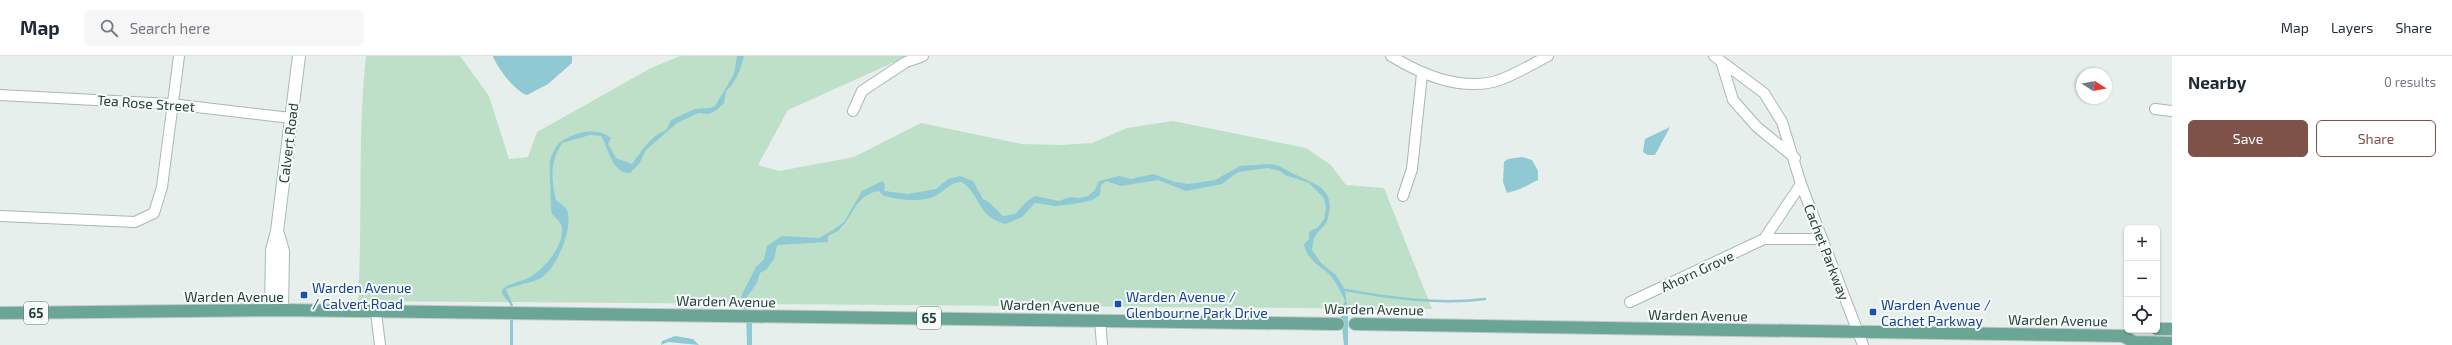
<!DOCTYPE html>
<meta charset="utf-8">
<style>
:root{--surface:#fff;--page:#f6f6f7;--text:#1f2937;--muted:#747a83;--line:#e0e1e3;--accent:#7f5249}
body{margin:0;font-family:"Exo 2",sans-serif;background:var(--page);color:var(--text)}
.controls{position:absolute;right:12px;bottom:12px;display:grid;overflow:hidden;border-radius:6px;box-shadow:0 1px 3px #0004}
.controls button{width:36px;height:36px;display:grid;place-items:center;padding:0;border:0;border-bottom:1px solid var(--line);background:var(--surface);color:var(--text);font:20px sans-serif}
.compass{position:absolute;left:2076px;top:12px;width:36px;height:36px;border-radius:50%;background:var(--surface);box-shadow:0 1px 3px #0004;rotate:101deg}
.list{margin:0;padding:0;list-style:none}
h2{display:flex;justify-content:space-between;align-items:center;height:52px;margin:0;padding:0 16px;font-size:17px}
h2 small{font-size:13px;font-weight:400;color:var(--muted)}
.actions{display:flex;gap:8px;padding:12px 16px}
.actions a{flex:1;padding:9px 0;border:1px solid var(--accent);border-radius:6px;text-align:center;font-size:14px;color:var(--accent)}
.actions .main{background:var(--accent);color:#fff}
.icon{flex:none;width:22px;height:22px;fill:none;stroke:currentColor;stroke-width:2;stroke-linecap:round;stroke-linejoin:round}
.map{position:relative;flex:none;width:2172px;height:289px;overflow:hidden}
header{display:flex;align-items:center;gap:24px;box-sizing:border-box;height:56px;padding:0 20px;background:var(--surface);border-bottom:1px solid var(--line)}
header strong{font-size:19px}
nav{display:flex;gap:22px;margin-inline-start:auto;font-size:14px}
.search{width:280px;height:36px;background:var(--page);display:flex;align-items:center;gap:10px;box-sizing:border-box;padding:0 14px;border-radius:6px;color:var(--muted);font-size:15px}
main{display:flex}
aside{flex:1;background:var(--surface)}
.map>svg:first-child{display:block}
.green{fill:#bfe0c8}
.water{fill:#8ec9d4}
.lines{fill:none;stroke-linecap:round;stroke-linejoin:round}
.stream{stroke:#8ec9d4;stroke-width:2.5}
.street-casing{stroke:#a8b8b2;stroke-width:12}
.secondary-casing{stroke:#a4bbb3;stroke-width:14}
.primary-casing{stroke:#c2cac8;stroke-width:14}
.street{stroke:#fff;stroke-width:10}
.secondary{stroke:#fff;stroke-width:12}
.primary{stroke:#6aa596;stroke-width:12}
.transit-dot{fill:#1a4fb4;stroke:#f7fbf9;stroke-width:1.5}
.labels{text-anchor:middle;dominant-baseline:central;stroke-width:4;stroke-linejoin:round;paint-order:stroke}
.shield{fill:#f7fbf9;stroke:#637a73;stroke-width:1}
.shield-label{font-size:13px;font-weight:bold;fill:#24423a}
.street-label{font-size:14px;fill:#24423a;stroke:#f7fbf9}
.transit-label{font-size:14px;fill:#164399;stroke:#f7fbf9;text-anchor:start}
</style>
<header>
<strong>Map</strong>
<div class="search"><svg class="icon" aria-label="search" viewBox="0 0 24 24"><circle cx="10" cy="10" r="6"/><path d="M15 15l6 6"/></svg>Search here</div>
<nav><a>Map</a><a>Layers</a><a>Share</a></nav>
</header>
<main>
<div class="map">
<svg width="2172" height="289" viewBox="0 0 2172 289">
<rect width="100%" height="100%" fill="#e6efeb"/>
<path class="green" d="M 366,0 L 460,0 L 489,40 L 509,103 L 528,101 L 537,76 L 651,12 L 680,0 L 908,0 L 788,54 L 758,109 L 779,115 L 854,101 L 921,67 L 1022,88 L 1061,89 L 1092,87 L 1127,72 L 1173,65 L 1306,92 L 1331,109 L 1346,129 L 1384,132 L 1432,253 L 358,245 C 363,163 357,81 366,0 Z"/>
<path class="water" d="M 493,0 L 572,0 L 572,7 L 548,28 L 527,39 C 515,35 497,12 493,0 Z
M 737,0 L 744,0 C 741,12 736,27 726,35 L 724,47 L 717,54 L 709,58 L 698,57 L 677,67 L 646,94 L 639,108 L 630,117 C 611,117 609,92 601,80 L 590,79 L 562,87 C 550,106 551,123 556,144 C 559,148 565,149 567,154 C 574,172 556,215 539,223 C 533,226 514,230 506,233 L 513,249 L 513,289 L 510,289 L 510,248 L 502,238 L 502,234 C 510,226 521,226 530,221 C 544,213 563,191 562,173 C 562,166 556,163 552,158 C 550,147 551,137 550,126 C 550,107 547,104 559,87 C 573,76 596,70 611,82 L 608,88 L 616,102 L 632,108 C 642,95 650,80 666,74 L 671,64 L 695,53 L 710,52 L 715,50 L 734,18 Z
M 1670,71 L 1655,99 L 1648,99 L 1643,96 L 1645,83 Z
M 1522,101 L 1532,104 L 1538,115 L 1538,124 L 1520,133 L 1507,137 L 1503,126 L 1504,106 L 1508,103 Z
M 1270,108 C 1280,109 1284,113 1292,117 C 1313,128 1336,130 1328,162 C 1326,171 1320,172 1316,179 C 1313,183 1313,190 1312,194 L 1321,207 L 1336,219 L 1345,234 L 1348,258 L 1348,289 L 1344,289 L 1340,254 L 1345,245 C 1343,239 1334,223 1330,219 C 1320,210 1306,203 1304,188 L 1309,183 L 1309,176 L 1318,171 L 1324,163 L 1326,152 L 1324,142 L 1309,127 L 1285,119 L 1280,115 L 1268,112 L 1238,116 L 1222,128 L 1186,135 L 1158,124 L 1121,130 L 1106,125 L 1101,129 L 1100,139 L 1092,144 L 1074,148 L 1055,150 L 1035,147 L 1022,161 L 1005,168 C 977,160 982,141 962,126 C 950,126 946,134 937,139 C 922,147 900,144 884,140 L 879,135 C 856,138 854,159 839,174 C 836,177 832,177 828,180 L 828,186 L 777,189 L 774,203 L 767,213 L 760,217 L 757,227 L 746,242 L 752,258 L 752,289 L 747,289 L 746,258 L 741,246 L 742,238 L 756,211 L 764,203 L 767,190 L 782,180 L 819,182 L 833,174 L 844,166 L 862,135 L 882,125 L 885,128 L 884,135 L 908,138 L 936,133 L 948,123 L 960,120 L 973,125 L 983,143 L 990,147 L 1003,160 L 1015,158 L 1026,146 L 1035,140 L 1059,145 L 1070,141 L 1079,142 L 1088,140 L 1095,134 L 1099,125 L 1119,120 L 1131,123 L 1153,118 L 1175,126 L 1189,128 L 1215,124 L 1240,110 Z
M 675,280 L 693,283 L 699,289 L 668,286 L 661,289 L 662,285 Z"/>
<g class="lines">
<path class="stream" d="M 1345,234 C 1392,242 1438,249 1485,243"/>
<g class="street-casing">
<path id="street" d="M 1391,0 C 1421,18 1457,34 1493,26 C 1510,22 1532,8 1548,0
M 1714,0 L 1764,37 L 1782,66 L 1801,128 L 1863,289
M 1722,8 L 1733,44 L 1757,71 L 1795,102
M 0,39 L 171,48 L 291,62
M 2155,53 L 2172,55
M 853,55 L 862,35 L 906,6 L 923,0
M 1801,128 L 1764,183 L 1821,183
M 1403,140 L 1412,113 L 1422,18
M 0,160 L 135,166 L 154,157 L 162,131 L 179,0
M 1630,246 L 1764,183
M 376,256 L 380,289
M 1100,264 L 1102,289"/>
</g>
<g class="secondary-casing">
<path id="secondary" d="M 277,175 L 283,195 L 282,254
M 271,254 L 272,194 L 277,175 L 299,0"/>
</g>
<g class="primary-casing">
<path id="primary" d="M 0,257 L 282,254 L 1338,268
M 1355,268 L 2123,280 L 2134,286 L 2172,287
M 2157,273 L 2172,273"/>
</g>
<use href="#street" class="street"/>
<use href="#secondary" class="secondary"/>
<use href="#primary" class="primary"/>
</g>
<g class="transit-dot">
<rect x="300" y="235" width="8" height="8" rx="2"/>
<rect x="1114" y="244" width="8" height="8" rx="2"/>
<rect x="1869" y="252" width="8" height="8" rx="2"/>
</g>
<g class="labels">
<g class="shield">
<rect x="24" y="246" width="24" height="22" rx="3"/>
<rect x="917" y="251" width="24" height="22" rx="3"/>
</g>
<g class="shield-label">
<text x="36" y="257">65</text>
<text x="929" y="262">65</text>
</g>
<g class="street-label">
<text transform="translate(146 47) rotate(4)">Tea Rose Street</text>
<text transform="translate(288 87) rotate(-83)">Calvert Road</text>
<text transform="translate(1827 196) rotate(69)">Cachet Parkway</text>
<text transform="translate(1697 215) rotate(-25)">Ahorn Grove</text>
<text x="234" y="240">Warden Avenue</text>
<text transform="translate(726 245) rotate(1)">Warden Avenue</text>
<text transform="translate(1050 249) rotate(1)">Warden Avenue</text>
<text transform="translate(1374 253) rotate(1)">Warden Avenue</text>
<text transform="translate(1698 259) rotate(1)">Warden Avenue</text>
<text transform="translate(2058 264) rotate(1)">Warden Avenue</text>
</g>
<g class="transit-label">
<text x="312" y="231">Warden Avenue<tspan x="312" dy="16">/ Calvert Road</tspan></text>
<text x="1126" y="240">Warden Avenue /<tspan x="1126" dy="16">Glenbourne Park Drive</tspan></text>
<text x="1881" y="248">Warden Avenue /<tspan x="1881" dy="16">Cachet Parkway</tspan></text>
</g>
</g>
</svg>
<div class="controls">
<button>+</button>
<button>−</button>
<button><svg class="icon" aria-label="locate" viewBox="0 0 24 24"><circle cx="12" cy="12" r="6"/><path d="M12 2v4M12 18v4M2 12h4M18 12h4"/></svg></button>
</div>
<svg class="compass" viewBox="-18 -18 36 36"><path d="M0-13l5 13h-10z" fill="#e53935"/><path d="M0 13l5-13h-10z" fill="#747a83"/></svg>
</div>
<aside>
<h2>Nearby<small>0 results</small></h2>
<ul class="list">
</ul>
<div class="actions"><a class="main">Save</a><a>Share</a></div>
</aside>
</main>
